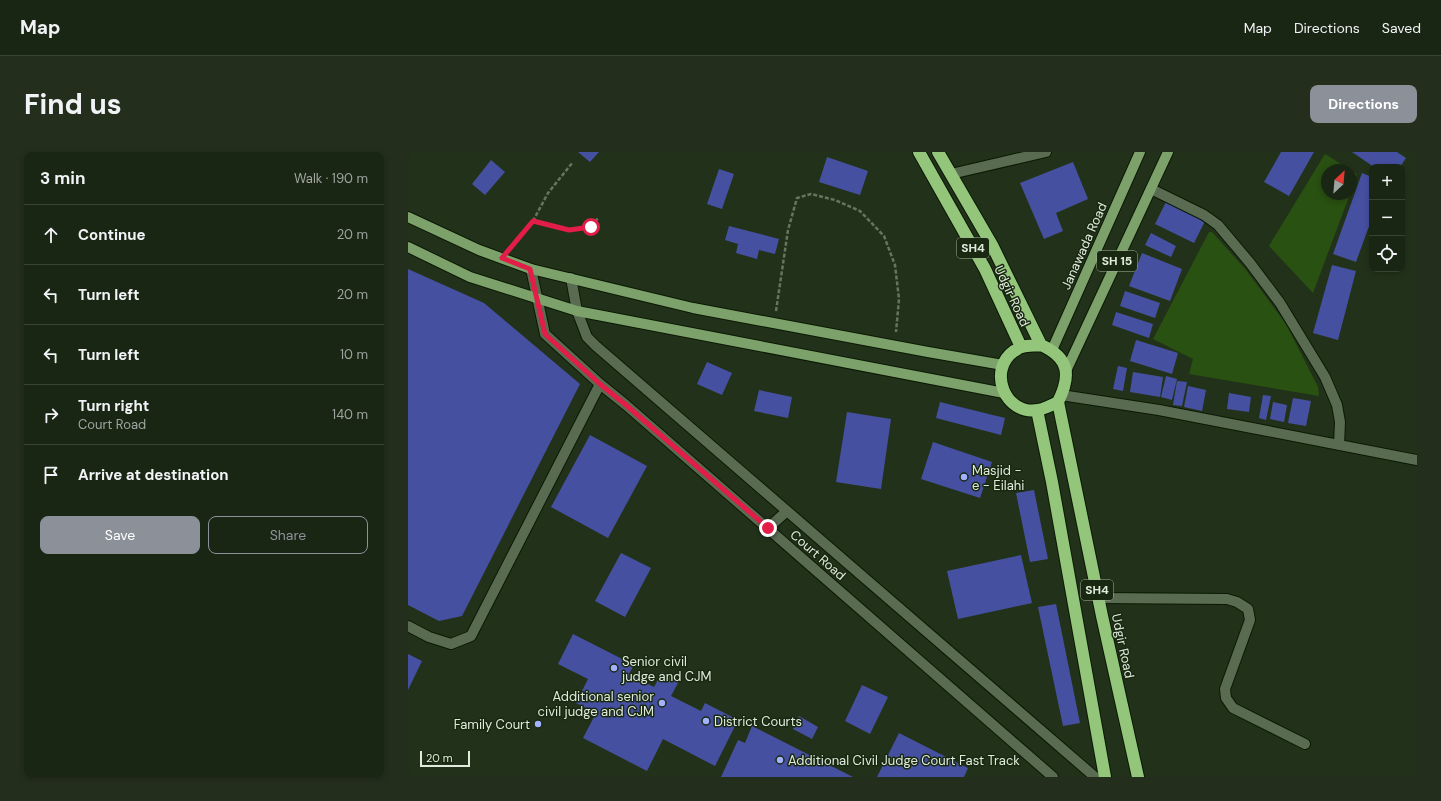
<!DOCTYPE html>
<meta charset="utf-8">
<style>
:root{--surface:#1a2614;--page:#232e1d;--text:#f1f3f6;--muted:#9fa5a0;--line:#384334;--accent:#8c9099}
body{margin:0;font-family:"DM Sans",sans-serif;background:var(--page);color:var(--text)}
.controls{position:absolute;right:12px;top:12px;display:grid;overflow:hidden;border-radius:8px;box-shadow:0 2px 6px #0003}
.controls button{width:36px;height:36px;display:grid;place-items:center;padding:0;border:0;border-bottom:1px solid var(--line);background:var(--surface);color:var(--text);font:20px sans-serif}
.compass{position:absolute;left:913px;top:12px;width:36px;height:36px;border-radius:50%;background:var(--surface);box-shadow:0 2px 6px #0003;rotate:26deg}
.scale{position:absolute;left:12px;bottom:10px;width:50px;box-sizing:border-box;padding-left:4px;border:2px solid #e0ebdc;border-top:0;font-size:11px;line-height:14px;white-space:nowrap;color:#e0ebdc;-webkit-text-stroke:3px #182811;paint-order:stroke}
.stop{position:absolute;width:12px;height:12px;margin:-9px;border:3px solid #e11d48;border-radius:50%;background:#fff}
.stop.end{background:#e11d48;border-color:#fff;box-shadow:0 1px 4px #0008}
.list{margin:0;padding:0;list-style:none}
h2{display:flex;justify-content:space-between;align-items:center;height:52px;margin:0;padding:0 16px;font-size:17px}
h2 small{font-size:13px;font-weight:400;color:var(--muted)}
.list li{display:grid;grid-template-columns:26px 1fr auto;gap:12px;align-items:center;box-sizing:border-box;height:60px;padding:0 16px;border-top:1px solid var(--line)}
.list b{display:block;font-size:15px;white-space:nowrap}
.list p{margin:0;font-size:13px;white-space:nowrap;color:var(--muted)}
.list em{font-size:13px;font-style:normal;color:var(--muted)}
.actions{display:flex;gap:8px;padding:12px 16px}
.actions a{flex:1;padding:9px 0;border:1px solid var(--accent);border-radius:8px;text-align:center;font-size:14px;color:var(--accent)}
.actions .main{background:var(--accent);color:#fff}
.icon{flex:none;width:22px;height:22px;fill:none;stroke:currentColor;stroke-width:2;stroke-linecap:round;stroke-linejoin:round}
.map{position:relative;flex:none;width:1009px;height:625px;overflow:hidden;border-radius:8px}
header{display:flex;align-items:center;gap:24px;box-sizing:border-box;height:56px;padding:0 20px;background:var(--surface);border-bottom:1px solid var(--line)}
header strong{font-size:19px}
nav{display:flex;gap:22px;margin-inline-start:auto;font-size:14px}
.intro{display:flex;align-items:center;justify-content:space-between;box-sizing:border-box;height:96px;padding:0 24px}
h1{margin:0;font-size:28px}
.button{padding:10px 18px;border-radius:8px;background:var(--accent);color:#fff;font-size:14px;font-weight:700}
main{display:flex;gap:24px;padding:0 24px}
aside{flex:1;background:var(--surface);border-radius:8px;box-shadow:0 2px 6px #0003}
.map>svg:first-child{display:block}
.green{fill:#295111}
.building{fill:#4650a1}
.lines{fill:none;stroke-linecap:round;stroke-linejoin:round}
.minor-casing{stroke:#0b1904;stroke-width:12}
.major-casing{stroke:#0b1904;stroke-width:12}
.highway-casing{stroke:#0b1904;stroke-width:14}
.path{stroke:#667460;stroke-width:2.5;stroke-dasharray:4 2;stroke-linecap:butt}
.minor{stroke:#596b51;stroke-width:10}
.major{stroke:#7ca16a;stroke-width:10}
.highway{stroke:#93c57b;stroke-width:12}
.route{stroke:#e11d48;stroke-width:5}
.poi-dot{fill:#a2b2fd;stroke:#182811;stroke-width:1.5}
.labels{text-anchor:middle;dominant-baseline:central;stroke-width:3;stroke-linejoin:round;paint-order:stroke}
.shield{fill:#182811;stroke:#a4b09f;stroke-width:1}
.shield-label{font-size:12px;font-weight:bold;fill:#e0ebdc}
.street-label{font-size:13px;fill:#e0ebdc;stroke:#182811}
.poi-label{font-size:13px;fill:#e0ebdc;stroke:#182811;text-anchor:start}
</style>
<header>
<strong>Map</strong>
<nav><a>Map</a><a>Directions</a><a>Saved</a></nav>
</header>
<div class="intro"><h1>Find us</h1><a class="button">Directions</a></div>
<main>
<aside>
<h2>3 min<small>Walk · 190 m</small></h2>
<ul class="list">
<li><svg class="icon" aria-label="ahead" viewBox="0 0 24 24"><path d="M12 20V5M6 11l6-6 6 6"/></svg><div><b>Continue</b></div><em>20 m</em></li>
<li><svg class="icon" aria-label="left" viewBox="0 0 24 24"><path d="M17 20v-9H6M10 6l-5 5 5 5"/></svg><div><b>Turn left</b></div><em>20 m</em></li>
<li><svg class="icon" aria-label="left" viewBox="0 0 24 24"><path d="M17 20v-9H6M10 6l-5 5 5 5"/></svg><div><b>Turn left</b></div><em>10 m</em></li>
<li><svg class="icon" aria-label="right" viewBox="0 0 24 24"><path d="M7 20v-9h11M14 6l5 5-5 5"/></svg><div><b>Turn right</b><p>Court Road</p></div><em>140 m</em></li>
<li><svg class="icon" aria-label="arrive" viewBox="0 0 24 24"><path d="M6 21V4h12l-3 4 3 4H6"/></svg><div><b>Arrive at destination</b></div></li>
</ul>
<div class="actions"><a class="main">Save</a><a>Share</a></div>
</aside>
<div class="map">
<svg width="1009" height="625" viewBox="0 0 1009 625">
<rect width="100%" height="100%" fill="#22321a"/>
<path class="green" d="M 917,2 L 949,22 L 943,39 L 943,18 L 919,18 L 919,42 L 942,42 L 905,141 L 861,94 Z
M 801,80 L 804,80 L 838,118 L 878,172 L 910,235 L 911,244 L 781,222 L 785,207 L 745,187 Z"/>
<path class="building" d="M 170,0 L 191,0 L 182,10 Z
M 873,0 L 906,0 L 881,44 L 856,30 Z
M 944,0 L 989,0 L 998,6 L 992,15 L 966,15 Z
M 419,5 L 460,19 L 452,43 L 411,30 Z
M 83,8 L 97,20 L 77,43 L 64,32 Z
M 665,10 L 680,47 L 648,61 L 655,79 L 636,87 L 612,31 Z
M 311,17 L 326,22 L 314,57 L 299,52 Z
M 954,21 L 964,25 L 964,66 L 948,110 L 925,102 Z
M 758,50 L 797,69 L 786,91 L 747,72 Z
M 321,74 L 371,87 L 367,102 L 351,98 L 349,107 L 328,101 L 330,92 L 317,88 Z
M 743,81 L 768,94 L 763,105 L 737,93 Z
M 734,101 L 774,117 L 762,149 L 721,134 Z
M 924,113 L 948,119 L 930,188 L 905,181 Z
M 0,117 L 76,151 L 172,232 L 54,464 L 31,469 L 0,453 Z
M 717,139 L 752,151 L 747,166 L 712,154 Z
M 708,160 L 745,172 L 741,186 L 704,173 Z
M 728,188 L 770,201 L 764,222 L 722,209 Z
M 299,210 L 324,221 L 314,243 L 289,232 Z
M 710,214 L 719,216 L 715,239 L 705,237 Z
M 725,220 L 755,225 L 752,245 L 722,240 Z
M 758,224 L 769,227 L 764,248 L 753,245 Z
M 769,229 L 779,230 L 774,254 L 765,253 Z
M 780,234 L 798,238 L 794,259 L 776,255 Z
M 351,238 L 384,245 L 380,266 L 346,259 Z
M 821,241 L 843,245 L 841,260 L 819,257 Z
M 855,243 L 863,244 L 858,268 L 851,266 Z
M 885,246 L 903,249 L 898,274 L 880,271 Z
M 532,250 L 597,266 L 593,283 L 528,266 Z
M 865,250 L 879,253 L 876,270 L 862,267 Z
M 439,260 L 483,267 L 473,337 L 428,330 Z
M 182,283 L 239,314 L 200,386 L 143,355 Z
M 525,290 L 584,310 L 572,346 L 513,327 Z
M 626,338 L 640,407 L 622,410 L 608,341 Z
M 213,401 L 243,416 L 217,465 L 187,449 Z
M 613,403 L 624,451 L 550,467 L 539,419 Z
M 648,452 L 672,571 L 655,574 L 630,455 Z
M 165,482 L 226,513 L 221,522 L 246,535 L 254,520 L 271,529 L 263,544 L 293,559 L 297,551 L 330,568 L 307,614 L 255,587 L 239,619 L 175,586 L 188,561 L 168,551 L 180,527 L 150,512 Z
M 0,502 L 14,509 L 0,538 Z
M 454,533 L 480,545 L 462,582 L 437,569 Z
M 391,564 L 410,575 L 404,587 L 385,577 Z
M 344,574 L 445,625 L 313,625 L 330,588 L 337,591 Z
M 491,581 L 560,616 L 556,625 L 469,625 Z"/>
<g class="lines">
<g class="minor-casing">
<path id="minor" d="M 543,22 L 638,0
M 743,37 L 796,63 L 810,73 L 842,111 L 872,151 L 917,225 L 929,253 L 932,270 L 931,293
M 123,117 L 137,182 L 192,232 L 218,253 L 645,625
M 163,126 L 169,159 L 179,185 L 188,194 L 687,625
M 653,243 L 751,258 L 1009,308
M 360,376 L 379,359
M 691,446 L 819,447 L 829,450 L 840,457 L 842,468 L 817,537 L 818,546 L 825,556 L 897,592
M 0,474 L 21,485 L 43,492 L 63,484 L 192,232"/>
</g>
<g class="major-casing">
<path id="major" d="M 0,65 L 71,98 L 123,117 L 285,156 L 520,200 L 595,213
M 0,95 L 62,125 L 169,159 L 596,241
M 644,198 L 732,0
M 658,219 L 760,0"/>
</g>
<g class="highway-casing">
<path id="highway" d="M 511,0 L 577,117 L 613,195
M 530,0 L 584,93 L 633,193
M 633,193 C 662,206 663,224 650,250 C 644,253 636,257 630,258 C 597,264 579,218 606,199 C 609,198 611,195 614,195 C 620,193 627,194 633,193 Z
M 650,250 L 694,464 L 730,625
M 629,258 L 644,330 L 697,625"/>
</g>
<path class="path" d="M 125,69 L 161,78 L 183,75 L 190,66
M 102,97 L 125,69 L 140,41 L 165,10
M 368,159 L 380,78 L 389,46 L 403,42 L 427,48 L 452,59 L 476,84 L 487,113 L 491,147 L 488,180"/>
<use href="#minor" class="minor"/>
<use href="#major" class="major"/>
<use href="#highway" class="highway"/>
</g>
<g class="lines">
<path class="route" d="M 183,75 L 161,78 L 125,69 L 94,106 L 122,117 L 137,182 L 192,232 L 218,253 L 360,376"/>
</g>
<g class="poi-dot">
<circle cx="556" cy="325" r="4"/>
<circle cx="206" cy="516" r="4"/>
<circle cx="254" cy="551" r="4"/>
<circle cx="298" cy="569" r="4"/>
<circle cx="130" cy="572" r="4"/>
<circle cx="372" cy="608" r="4"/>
</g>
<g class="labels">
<g class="shield">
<rect x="549" y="86" width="32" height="20" rx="3"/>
<rect x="689" y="99" width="40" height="20" rx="3"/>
<rect x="673" y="428" width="32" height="20" rx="3"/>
</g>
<g class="shield-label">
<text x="565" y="96">SH4</text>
<text x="709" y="109">SH 15</text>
<text x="689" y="438">SH4</text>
</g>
<g class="street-label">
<text transform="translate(676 94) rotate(-66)">Janawada Road</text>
<text transform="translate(604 144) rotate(65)">Udgir Road</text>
<text transform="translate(410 403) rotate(41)">Court Road</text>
<text transform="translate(715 494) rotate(78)">Udgir Road</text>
</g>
<g class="poi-label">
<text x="564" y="318">Masjid -<tspan x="564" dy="15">e - Eilahi</tspan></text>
<text x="214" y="509">Senior civil<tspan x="214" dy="15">judge and CJM</tspan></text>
<text x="246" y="544" text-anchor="end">Additional senior<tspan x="246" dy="15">civil judge and CJM</tspan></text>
<text x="306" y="569">District Courts</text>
<text x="122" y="572" text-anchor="end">Family Court</text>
<text x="380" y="608">Additional Civil Judge Court Fast Track</text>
</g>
</g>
</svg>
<div class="controls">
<button>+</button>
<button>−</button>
<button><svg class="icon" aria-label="locate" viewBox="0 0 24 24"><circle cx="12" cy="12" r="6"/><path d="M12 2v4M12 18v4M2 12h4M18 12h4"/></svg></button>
</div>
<svg class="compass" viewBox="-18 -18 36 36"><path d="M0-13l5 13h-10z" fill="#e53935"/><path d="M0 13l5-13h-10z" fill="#9fa5a0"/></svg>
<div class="scale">20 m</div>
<div class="stop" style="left:183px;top:75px"></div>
<div class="stop end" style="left:360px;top:376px"></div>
</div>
</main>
